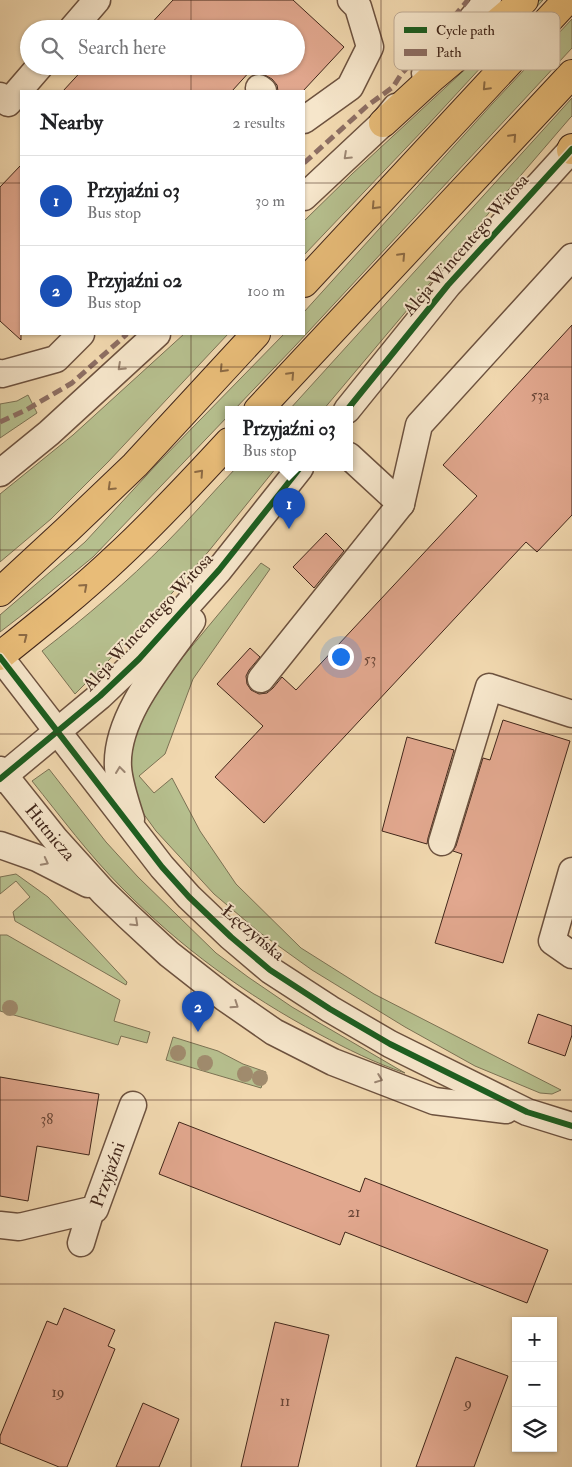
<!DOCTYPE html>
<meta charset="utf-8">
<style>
:root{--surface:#fff;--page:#f6f6f6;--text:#202124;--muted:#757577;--line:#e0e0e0;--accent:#8f2418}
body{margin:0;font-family:"IM FELL Double Pica",serif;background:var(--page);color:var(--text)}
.controls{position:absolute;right:15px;bottom:15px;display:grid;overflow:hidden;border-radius:0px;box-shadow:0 1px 4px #0004}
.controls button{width:45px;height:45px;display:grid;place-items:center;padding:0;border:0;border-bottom:1px solid var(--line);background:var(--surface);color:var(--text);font:25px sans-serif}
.you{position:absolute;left:340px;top:656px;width:18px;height:18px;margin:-12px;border:4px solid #fff;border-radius:50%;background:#1a73e8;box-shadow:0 0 0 8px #1a73e833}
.badge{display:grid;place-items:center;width:32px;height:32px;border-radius:50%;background:var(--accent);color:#fff;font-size:16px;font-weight:700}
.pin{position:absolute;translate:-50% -41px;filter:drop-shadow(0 1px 2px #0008)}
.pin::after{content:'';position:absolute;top:26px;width:18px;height:15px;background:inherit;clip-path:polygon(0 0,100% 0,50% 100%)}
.popup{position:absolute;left:225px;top:406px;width:128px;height:65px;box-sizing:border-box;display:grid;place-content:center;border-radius:0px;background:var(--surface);filter:drop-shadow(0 1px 4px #0005);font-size:16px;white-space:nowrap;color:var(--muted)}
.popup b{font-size:19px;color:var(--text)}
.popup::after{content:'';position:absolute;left:50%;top:100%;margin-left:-10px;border:10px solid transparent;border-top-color:var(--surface)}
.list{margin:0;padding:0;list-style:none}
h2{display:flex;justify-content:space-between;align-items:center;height:65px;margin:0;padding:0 20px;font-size:21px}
h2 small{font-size:16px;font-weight:400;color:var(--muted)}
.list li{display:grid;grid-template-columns:32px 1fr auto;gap:15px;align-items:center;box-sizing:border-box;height:90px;padding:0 20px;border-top:1px solid var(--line)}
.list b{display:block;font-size:19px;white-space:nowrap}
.list p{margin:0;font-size:16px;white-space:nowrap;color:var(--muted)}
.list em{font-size:16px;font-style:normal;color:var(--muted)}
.icon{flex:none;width:28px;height:28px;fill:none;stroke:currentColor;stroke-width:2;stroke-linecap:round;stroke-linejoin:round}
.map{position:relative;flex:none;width:572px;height:1467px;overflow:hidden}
.search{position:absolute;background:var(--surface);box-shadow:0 1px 4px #0004;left:20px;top:20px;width:285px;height:55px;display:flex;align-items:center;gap:12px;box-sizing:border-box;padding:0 18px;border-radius:28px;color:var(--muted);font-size:19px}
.panel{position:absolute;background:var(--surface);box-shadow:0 1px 4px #0004;left:20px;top:90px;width:285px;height:245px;border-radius:0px}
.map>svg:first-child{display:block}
.green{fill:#b6bf8e;stroke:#7c7254}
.building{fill:#e2a88f;stroke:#41261a}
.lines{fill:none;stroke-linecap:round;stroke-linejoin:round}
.minor-casing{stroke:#6d523f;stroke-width:29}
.major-casing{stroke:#41261a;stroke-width:30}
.minor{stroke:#f6e6cb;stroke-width:26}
.major{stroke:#e8bc78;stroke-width:28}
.quiet{stroke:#8d6e63;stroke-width:5;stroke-dasharray:10 5;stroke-linecap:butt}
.cycleway-casing{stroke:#f6e6cb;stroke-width:9}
.cycleway{stroke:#1b5e20;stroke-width:6}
.tree{fill:#a08b6d}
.oneway{stroke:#8c6a44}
.oneway2{stroke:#9c8672}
.grid{fill:none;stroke:#41261a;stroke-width:1;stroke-opacity:0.55}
.labels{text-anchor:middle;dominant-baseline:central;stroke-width:4;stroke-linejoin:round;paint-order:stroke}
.number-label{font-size:15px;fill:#694637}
.street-label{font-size:18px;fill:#41261a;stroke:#f6e6cb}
.key{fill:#f6e6cb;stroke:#c0ac96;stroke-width:1}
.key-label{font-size:14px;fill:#41261a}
</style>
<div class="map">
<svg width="572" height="1467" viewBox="0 0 572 1467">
<rect width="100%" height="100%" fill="#f1d8af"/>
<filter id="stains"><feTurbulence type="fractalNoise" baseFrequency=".004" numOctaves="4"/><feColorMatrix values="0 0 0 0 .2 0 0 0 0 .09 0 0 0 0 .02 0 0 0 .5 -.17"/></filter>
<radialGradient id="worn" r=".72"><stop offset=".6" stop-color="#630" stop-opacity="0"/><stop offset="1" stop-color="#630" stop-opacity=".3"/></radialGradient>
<path class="green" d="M 540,0 L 543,0 L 425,128 L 304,255 L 304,221 L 352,174 Z
M 572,19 L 572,48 L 295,346 L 234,410 L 229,410 L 229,415 L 93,557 L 26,612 L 0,632 L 0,615 L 85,542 L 157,464 L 284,334 L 304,334 L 304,312 L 493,103 Z
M 572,98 L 572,116 L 570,118 L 515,182 L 323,410 L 289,410 Z
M 184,334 L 228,334 L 108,462 L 51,519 L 0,562 L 0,494 L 73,435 Z
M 28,395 L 37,413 L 0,438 L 0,404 L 17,401 Z
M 236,468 L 276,468 L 208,552 L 144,625 L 75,694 L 42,651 C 86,617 127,582 166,543 C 190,519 212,493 236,468 Z
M 261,563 L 270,569 L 193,679 L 165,754 L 139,776 L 154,793 L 172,778 L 200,831 L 236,884 L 301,948 L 374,994 L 561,1090 L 552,1094 L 540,1093 L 475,1066 L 405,1027 L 312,970 L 259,932 L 214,894 L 156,831 L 143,813 L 132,790 L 129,755 L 135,730 L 153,693 Z
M 49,769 L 106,842 L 138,877 L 216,953 L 248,977 L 292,1007 L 405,1073 C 375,1063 347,1049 319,1034 C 246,995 180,947 122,888 C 89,855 61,817 32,781 Z
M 16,874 L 48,897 L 127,982 L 126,985 L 15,921 L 13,912 L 30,897 L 16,881 L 0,894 L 0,877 Z
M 0,935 L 7,935 L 120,1000 L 114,1021 L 150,1032 L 147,1043 L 121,1036 L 118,1045 L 0,1011 Z
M 173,1037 L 218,1051 L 243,1064 L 266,1072 L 261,1088 L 166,1060 Z"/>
<path class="building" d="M 173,0 L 293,0 L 344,47 L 303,91 L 278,91 L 277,85 L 272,79 L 261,73 L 257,74 L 252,69 L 232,91 L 63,91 L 86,66 L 296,66 L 296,29 L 146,29 Z
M 21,165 L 21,340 L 0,321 L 0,187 Z
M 572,325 L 572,515 L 537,552 L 526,542 L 264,823 L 215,777 L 263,726 L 217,684 L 250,648 L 260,657 L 249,670 L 246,676 L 247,684 L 251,690 L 259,694 L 267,693 L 273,688 L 282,677 L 296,690 L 477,496 L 443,465 Z
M 326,533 L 344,551 L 314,588 L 293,567 Z
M 503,720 L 570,741 L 503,963 L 435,943 L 462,854 L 453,851 L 456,846 L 483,758 L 490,760 Z
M 407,737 L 454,750 L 428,838 L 427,844 L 382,831 Z
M 538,1014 L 572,1026 L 572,1035 L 565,1056 L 528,1043 Z
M 0,1077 L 99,1094 L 89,1155 L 37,1146 L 28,1201 L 0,1196 Z
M 179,1122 L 360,1192 L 365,1178 L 548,1250 L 527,1303 L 345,1232 L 340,1245 L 159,1174 Z
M 64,1308 L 115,1330 L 108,1346 L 115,1349 L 67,1467 L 59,1467 L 0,1443 L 0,1436 L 47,1321 L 57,1325 Z
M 275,1322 L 329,1335 L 298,1467 L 241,1467 Z
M 456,1357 L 508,1376 L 474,1467 L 416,1467 Z
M 143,1403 L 179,1419 L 159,1467 L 116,1467 Z"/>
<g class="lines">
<g class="minor-casing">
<g id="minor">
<path d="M 72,29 L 97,0"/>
<path d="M 425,73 L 488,0"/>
<path d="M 259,88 L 263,91"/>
<path d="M 0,96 L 8,103 L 40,66"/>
<path d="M 304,120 L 350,87 L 370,47 L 358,7 L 351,0"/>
<path d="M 304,197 L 383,123 L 396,107"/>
<path d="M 0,373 L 2,374 L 56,359 L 81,334"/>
<path d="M 347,410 L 448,285 L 572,149"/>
<path d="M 0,473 L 49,433 L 157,334"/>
<path d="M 401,504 L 419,425 L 572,257"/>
<path d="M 0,657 L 162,867 L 189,897 L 231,937 L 270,970 L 330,1009 L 390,1044 L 527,1112 L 572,1126"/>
<path d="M 261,679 L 401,504 L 349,456"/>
<path id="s1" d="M 0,770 L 56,840 L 103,892 L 128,916 L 169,954 L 225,998 L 274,1032 L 333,1062 L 434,1101 L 506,1110"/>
<path d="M 0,779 L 100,696 L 139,659 L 219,570 L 300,468"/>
<path d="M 131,819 C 126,804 119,783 118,767 C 115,716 164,661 192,621"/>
<path d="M 442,842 L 489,687 L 572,714"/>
<path d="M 0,845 L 37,858 L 88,884"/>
<path d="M 572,871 L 552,941 L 572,955"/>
<path id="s2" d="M 0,1225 L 19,1227 L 95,1209 L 133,1105"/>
<path d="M 81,1243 L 91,1210"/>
</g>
</g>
<g class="major-casing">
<path id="major" d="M 383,123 L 433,77 L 524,0
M 571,150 L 572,148
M 304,283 L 567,0
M 258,410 L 572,74
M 0,592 L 67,530 L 135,465 L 256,334
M 0,656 C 40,624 80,592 117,557 C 156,521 193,481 229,442"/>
</g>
<use href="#minor" class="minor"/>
<use href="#major" class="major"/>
<path class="quiet" d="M 304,163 L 367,106 L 393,87 L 402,73 L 433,41 L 468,0
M 0,422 L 26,410 L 72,383 L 127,334"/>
<g class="cycleway-casing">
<path id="cycleway" d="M 347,410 L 448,285 L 572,149
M 0,657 L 162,867 L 189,897 L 231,937 L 270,970 L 330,1009 L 390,1044 L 527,1112 L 572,1126
M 0,779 L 100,696 L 139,659 L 219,570 L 300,468"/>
</g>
<use href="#cycleway" class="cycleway"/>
</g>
<g class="tree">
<circle cx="10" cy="1008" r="8"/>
<circle cx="178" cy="1053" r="8"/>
<circle cx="205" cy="1063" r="8"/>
<circle cx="245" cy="1074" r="8"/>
<circle cx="260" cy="1078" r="8"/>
</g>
<defs><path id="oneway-chevron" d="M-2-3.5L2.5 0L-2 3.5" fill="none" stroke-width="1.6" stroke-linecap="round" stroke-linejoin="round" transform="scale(1.25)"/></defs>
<g class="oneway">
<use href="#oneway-chevron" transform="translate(486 87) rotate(133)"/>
<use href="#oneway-chevron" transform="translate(513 137) rotate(-47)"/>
<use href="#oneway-chevron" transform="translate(375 206) rotate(133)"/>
<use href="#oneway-chevron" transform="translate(402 256) rotate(-47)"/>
<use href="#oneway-chevron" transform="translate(223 369) rotate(133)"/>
<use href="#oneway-chevron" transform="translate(291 375) rotate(-47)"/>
<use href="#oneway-chevron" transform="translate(200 473) rotate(-48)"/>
<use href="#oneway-chevron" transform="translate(111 487) rotate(136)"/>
<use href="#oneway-chevron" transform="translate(84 587) rotate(-42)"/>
<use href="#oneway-chevron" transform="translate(24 637) rotate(-38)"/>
</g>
<g class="oneway2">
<use href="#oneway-chevron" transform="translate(347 156) rotate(137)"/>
<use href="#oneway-chevron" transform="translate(121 367) rotate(137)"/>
<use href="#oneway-chevron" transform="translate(120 770) rotate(-97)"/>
<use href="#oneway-chevron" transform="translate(45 862) rotate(27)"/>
<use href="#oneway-chevron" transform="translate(135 923) rotate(43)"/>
<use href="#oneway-chevron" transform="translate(235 1005) rotate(34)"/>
<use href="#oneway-chevron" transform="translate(379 1079) rotate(21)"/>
</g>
<path class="grid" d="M 191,0 L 191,29M 381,0 L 381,1467M 191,66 L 191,91M 0,183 L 21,183M 304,183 L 572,183M 191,334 L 191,1467M 0,367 L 572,367M 0,550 L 572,550M 0,734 L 572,734M 0,917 L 572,917M 0,1100 L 572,1100M 0,1284 L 572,1284"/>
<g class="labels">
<g class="number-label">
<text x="540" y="395">53a</text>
<text x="370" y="659">53</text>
<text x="47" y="1119">38</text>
<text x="354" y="1212">21</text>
<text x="58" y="1392">19</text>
<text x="285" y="1401">11</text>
<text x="468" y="1403">9</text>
</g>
<g class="street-label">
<text transform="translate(466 245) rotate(-49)">Aleja Wincentego Witosa</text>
<text transform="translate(148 622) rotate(-47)">Aleja Wincentego Witosa</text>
<text stroke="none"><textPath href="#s1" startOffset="80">Hutnicza</textPath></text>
<text transform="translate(253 933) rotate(40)">Łęczyńska</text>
<text stroke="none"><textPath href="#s2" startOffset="134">Przyjaźni</textPath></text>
</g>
</g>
<rect x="394" y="12" width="166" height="58" rx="8" class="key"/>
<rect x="404" y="27" width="23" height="6" fill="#1b5e20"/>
<rect x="404" y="49" width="23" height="7" fill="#8d6e63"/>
<g class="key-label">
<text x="436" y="35">Cycle path</text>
<text x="436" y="57">Path</text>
</g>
<rect width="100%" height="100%" filter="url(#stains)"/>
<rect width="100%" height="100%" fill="url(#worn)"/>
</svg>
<div class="controls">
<button>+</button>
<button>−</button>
<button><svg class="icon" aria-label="layers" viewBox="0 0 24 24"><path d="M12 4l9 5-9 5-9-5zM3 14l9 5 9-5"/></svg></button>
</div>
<div class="you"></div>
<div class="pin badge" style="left:289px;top:529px;background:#1a4fb4">1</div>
<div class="popup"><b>Przyjaźni 03</b>Bus stop</div>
<div class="pin badge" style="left:198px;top:1032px;background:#1a4fb4">2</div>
<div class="search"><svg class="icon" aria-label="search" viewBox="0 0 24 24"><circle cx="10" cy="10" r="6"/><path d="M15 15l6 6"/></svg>Search here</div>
<section class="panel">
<h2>Nearby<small>2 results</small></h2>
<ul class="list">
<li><span class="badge" style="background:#1a4fb4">1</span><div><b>Przyjaźni 03</b><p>Bus stop</p></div><em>30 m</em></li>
<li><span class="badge" style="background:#1a4fb4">2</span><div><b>Przyjaźni 02</b><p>Bus stop</p></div><em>100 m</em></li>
</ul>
</section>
</div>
